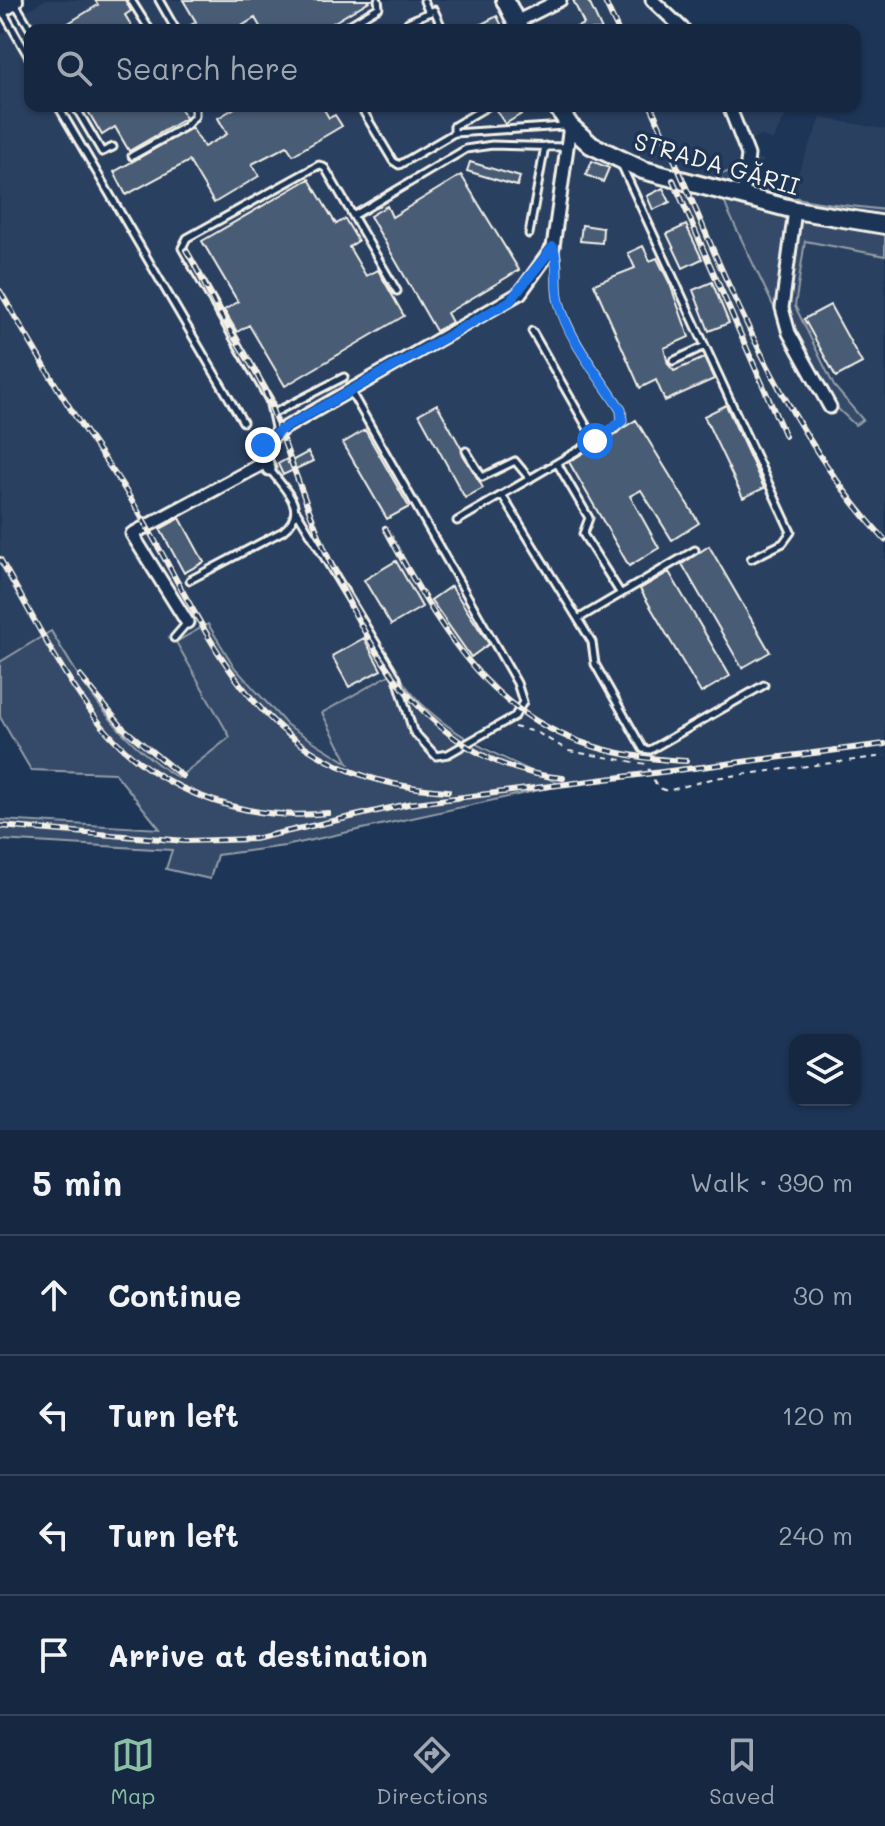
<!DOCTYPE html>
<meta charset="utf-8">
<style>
:root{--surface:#162841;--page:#23344c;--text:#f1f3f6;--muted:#9ea6b1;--line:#35445a;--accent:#8abfa5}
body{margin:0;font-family:Mali,sans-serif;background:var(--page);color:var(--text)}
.controls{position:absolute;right:24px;bottom:24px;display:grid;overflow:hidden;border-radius:16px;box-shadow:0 2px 6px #0004}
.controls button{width:72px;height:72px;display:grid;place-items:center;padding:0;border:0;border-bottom:2px solid var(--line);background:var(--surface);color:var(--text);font:40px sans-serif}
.stop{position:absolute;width:24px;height:24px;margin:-18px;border:6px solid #1a73e8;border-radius:50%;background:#fff}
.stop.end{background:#1a73e8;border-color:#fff;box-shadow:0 2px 8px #0008}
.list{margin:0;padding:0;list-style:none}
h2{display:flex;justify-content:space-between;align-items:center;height:104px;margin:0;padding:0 32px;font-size:34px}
h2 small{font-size:26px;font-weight:400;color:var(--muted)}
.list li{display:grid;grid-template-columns:52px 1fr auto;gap:24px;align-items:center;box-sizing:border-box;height:120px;padding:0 32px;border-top:2px solid var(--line)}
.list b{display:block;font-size:30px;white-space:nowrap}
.list em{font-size:26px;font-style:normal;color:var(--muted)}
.icon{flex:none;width:44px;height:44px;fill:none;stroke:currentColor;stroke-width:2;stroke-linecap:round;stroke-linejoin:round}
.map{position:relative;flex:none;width:885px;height:1130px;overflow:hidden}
.search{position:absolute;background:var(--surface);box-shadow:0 2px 6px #0004;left:24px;right:24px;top:24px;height:88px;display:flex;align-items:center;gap:20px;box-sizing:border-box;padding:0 28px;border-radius:16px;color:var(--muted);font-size:30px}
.sheet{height:584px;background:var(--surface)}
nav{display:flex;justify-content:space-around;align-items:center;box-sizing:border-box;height:112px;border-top:2px solid var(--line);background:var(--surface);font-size:22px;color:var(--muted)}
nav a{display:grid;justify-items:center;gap:4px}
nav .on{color:var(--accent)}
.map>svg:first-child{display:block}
.built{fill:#2a4060}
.green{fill:#354a67;stroke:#949ea8;stroke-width:2}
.building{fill:#485b74;stroke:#f4f1e8;stroke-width:2}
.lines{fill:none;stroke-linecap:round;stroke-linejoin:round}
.lane-casing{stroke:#f4f1e8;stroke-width:11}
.street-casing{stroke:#f4f1e8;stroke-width:17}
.secondary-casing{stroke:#f4f1e8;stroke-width:22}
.highway-casing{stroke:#f4f1e8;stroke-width:26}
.path{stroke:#f4f1e8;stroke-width:2;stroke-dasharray:6 6;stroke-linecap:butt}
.lane{stroke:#1d3557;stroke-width:5}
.street{stroke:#1d3557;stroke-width:11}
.secondary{stroke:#1d3557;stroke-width:16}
.highway{stroke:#1d3557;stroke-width:20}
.rail-casing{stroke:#f4f1e8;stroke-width:6}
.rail{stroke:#1d3557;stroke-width:3;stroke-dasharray:9;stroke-linecap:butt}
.route{stroke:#1a73e8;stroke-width:10}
.labels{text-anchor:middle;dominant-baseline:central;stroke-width:7;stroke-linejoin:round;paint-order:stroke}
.street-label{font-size:24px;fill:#f4f1e8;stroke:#1d3557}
</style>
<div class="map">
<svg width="885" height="1130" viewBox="0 0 885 1130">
<rect width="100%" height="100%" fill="#1d3557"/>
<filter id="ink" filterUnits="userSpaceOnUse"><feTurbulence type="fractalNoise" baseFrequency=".0125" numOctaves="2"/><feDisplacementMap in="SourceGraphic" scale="16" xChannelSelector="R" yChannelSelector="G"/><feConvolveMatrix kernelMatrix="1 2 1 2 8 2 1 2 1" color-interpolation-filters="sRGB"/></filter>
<g filter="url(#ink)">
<path class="built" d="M 45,0 L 659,0 L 690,30 L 30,30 L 30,106 L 740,106 L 745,112 L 749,106 L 791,106 L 772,141 L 763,136 L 749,140 L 753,157 L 764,160 L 753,184 L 736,170 L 716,175 L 824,410 L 834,405 L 855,425 L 862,419 L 834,386 L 795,306 L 805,241 L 885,256 L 885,741 L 562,785 L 445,725 L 406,687 L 396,671 L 350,764 L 287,725 L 235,668 L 208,624 L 176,642 L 230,737 L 178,778 L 150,761 L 115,727 L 51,631 L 0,662 L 0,35 L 21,23 L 18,16 Z
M 821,118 L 885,129 L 885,210 L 788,196 Z"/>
<path class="green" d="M 736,170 C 776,204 836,203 885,210 L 885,256 L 805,241 L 795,306 L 834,386 L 863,420 L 855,425 L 834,405 L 823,410 L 727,209 L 716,175 Z
M 208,624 L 235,668 L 287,725 L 348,763 L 322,713 L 396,671 C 432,732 501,756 562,785 L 285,846 L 217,855 L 210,879 L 166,869 L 172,850 L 0,840 L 0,820 L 160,829 L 115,773 L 31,770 L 0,717 L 0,662 L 51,631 C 88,692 116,739 178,778 L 230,737 L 176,642 Z"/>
<path class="building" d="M 95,0 L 125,0 L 131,11 L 125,15 L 134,30 L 57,30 L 98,5 Z
M 183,0 L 371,0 L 321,30 L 262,30 L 255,18 L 235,30 L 182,30 L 196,22 Z
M 573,0 L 586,0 L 590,4 L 602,30 L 570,30 L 584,24 Z
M 497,16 L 504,30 L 470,30 Z
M 85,106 L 179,106 L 186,118 L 129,151 L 115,127 L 102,135 Z
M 238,106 L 322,106 L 329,118 L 335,115 L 342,126 L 293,155 L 287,146 L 252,164 L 259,176 L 214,203 L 189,161 L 126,195 L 114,172 L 192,128 L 204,147 L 227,134 L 218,118 Z
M 503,106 L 535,106 L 505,124 L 496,110 Z
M 592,161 L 609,168 L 603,182 L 586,175 Z
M 470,162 L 520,177 L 517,186 L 467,171 Z
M 461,175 L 519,270 L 447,313 L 452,322 L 436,331 L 370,216 L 387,206 L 392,217 Z
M 309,179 L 336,224 L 345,219 L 358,241 L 349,247 L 366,276 L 378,270 L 404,316 L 285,386 L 249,325 L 237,332 L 224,310 L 238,302 L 202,241 Z
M 663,188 L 670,202 L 653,210 L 647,196 Z
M 582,225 L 603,228 L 602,243 L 580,241 Z
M 686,225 L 702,259 L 683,268 L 667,234 Z
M 643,246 L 650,261 L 657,258 L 670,284 L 689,337 L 664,348 L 668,364 L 674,371 L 704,358 L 714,379 L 665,401 L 656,380 L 640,388 L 594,284 L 635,268 L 628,253 Z
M 712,282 L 729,323 L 709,331 L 693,290 Z
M 830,305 L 862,363 L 836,377 L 804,319 Z
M 437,404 L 483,488 L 465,498 L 419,414 Z
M 726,405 L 764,488 L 743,498 L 704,416 Z
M 636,420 L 699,523 L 672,540 L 641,490 L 630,496 L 659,548 L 629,566 L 569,462 Z
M 365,430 L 409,507 L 387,519 L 343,443 Z
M 308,452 L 313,461 L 283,475 L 278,464 L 287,459 L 288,463 Z
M 180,518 L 204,562 L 184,573 L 160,529 Z
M 709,546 L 770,652 L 742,668 L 682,564 Z
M 396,561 L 422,607 L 391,625 L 364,580 Z
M 669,572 L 730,676 L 701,693 L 640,589 Z
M 451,586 L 489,644 L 471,657 L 431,600 Z
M 364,638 L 381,670 L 349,687 L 332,656 Z"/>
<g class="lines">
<g class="lane-casing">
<path id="lane" d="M 131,0 L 150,30
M 159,0 L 176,30
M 424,1 L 429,13
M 15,3 L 31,30
M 3,12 L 30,59
M 341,30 L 379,7 L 378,0
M 411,30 L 408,22 L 434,10 L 443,30
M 58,106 L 243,422
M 75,106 L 102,152 L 113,147
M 360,106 L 393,161 L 399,165 L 454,133 L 454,126 L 488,106
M 454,133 L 564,126
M 132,156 L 186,126 L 195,116 L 195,106
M 621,164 L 791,532 L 783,543 L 751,559
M 353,216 L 466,149 L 492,145 L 565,147
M 529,234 L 545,146
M 532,331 L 595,441
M 673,361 L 705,346
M 274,413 L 344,377
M 276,432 L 269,400 L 182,248 L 187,238 L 319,165 L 325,168 L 397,291
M 466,451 L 482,477 L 515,461 L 530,479
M 557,463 L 589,518 L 583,534 L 621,594
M 502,495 L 592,642 L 595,664 L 643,749 L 650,750 L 764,685
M 297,512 L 397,678 L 413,731 L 436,756 L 448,754 L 515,716 L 523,702 L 517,683 L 351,392
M 457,521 L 615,429 L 622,421 L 621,410 C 600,377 569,341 559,302 C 554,284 560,266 554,247
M 190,580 L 283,531 C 309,510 286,491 271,471
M 578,619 L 695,550
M 174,638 L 186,624"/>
</g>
<g class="street-casing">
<path id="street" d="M 652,0 L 684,30
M 516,22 L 560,0
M 729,106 L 748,155 L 743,197
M 795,210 L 782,308 L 789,333 L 830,407
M 269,469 L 262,451 L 276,433 L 520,293 L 553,247 L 570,126
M 187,622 L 132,534 L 264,463"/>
</g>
<g class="secondary-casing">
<path id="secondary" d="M 505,0 L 520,30
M 557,106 L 570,126 L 591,145 L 643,170 L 795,210 L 885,225"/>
</g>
<g class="highway-casing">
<path id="highway" d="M 0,7 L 12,0"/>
</g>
<path class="path" d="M 514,727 L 536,732 L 569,751 L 646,764 L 657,787 L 667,791 L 715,778 L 885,756"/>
<use href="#lane" class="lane"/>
<use href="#street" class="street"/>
<use href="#secondary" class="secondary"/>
<use href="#highway" class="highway"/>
<g class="rail-casing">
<path id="rail" d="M 604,0 L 618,30
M 651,106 C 717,254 774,419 885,540
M 673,180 L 785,436
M 186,250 C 199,271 208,293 220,314 C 236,342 257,369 268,399 C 323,542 379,762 563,778
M 0,291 C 25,333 49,375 75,416 C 92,443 113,469 129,496 C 217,641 251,779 448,791
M 385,528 C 459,665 515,754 686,761
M 0,559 C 30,611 58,668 95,717 C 148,788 241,823 328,813
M 80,676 L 123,728 L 182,776
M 0,826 L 186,841 L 254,839 L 408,804 L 885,744"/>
</g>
<use href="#rail" class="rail"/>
</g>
</g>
<g class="lines" filter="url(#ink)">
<path class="route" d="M 263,445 L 279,431 L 510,301 L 553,247 C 560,266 554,283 559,302 C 568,340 600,377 621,410 L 622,421 L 595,441"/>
</g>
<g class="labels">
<g class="street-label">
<text transform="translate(717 163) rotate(16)">STRADA GĂRII</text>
</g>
</g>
</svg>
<div class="controls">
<button><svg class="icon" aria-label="layers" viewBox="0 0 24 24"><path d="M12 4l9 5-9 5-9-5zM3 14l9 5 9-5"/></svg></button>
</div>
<div class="stop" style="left:595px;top:441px"></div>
<div class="stop end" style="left:263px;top:445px"></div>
<div class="search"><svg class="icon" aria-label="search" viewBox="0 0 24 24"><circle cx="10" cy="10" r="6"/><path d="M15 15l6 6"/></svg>Search here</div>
</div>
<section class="sheet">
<h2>5 min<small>Walk · 390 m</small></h2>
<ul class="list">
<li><svg class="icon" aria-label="ahead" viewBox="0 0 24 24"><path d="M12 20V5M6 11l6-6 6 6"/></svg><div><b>Continue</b></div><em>30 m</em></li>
<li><svg class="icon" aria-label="left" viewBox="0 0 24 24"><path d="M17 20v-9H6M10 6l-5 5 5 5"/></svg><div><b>Turn left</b></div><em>120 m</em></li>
<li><svg class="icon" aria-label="left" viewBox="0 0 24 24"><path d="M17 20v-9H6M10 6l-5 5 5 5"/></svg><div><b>Turn left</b></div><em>240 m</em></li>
<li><svg class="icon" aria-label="arrive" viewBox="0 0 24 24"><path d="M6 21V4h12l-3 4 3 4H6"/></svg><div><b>Arrive at destination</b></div></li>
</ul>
</section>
<nav>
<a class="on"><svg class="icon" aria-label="map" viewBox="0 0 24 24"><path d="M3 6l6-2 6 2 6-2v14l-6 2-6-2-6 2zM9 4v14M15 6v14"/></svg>Map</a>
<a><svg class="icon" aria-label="directions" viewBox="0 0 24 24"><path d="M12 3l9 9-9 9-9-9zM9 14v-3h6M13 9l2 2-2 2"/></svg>Directions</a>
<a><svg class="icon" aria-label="saved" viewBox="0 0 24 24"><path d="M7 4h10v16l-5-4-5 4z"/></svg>Saved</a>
</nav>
